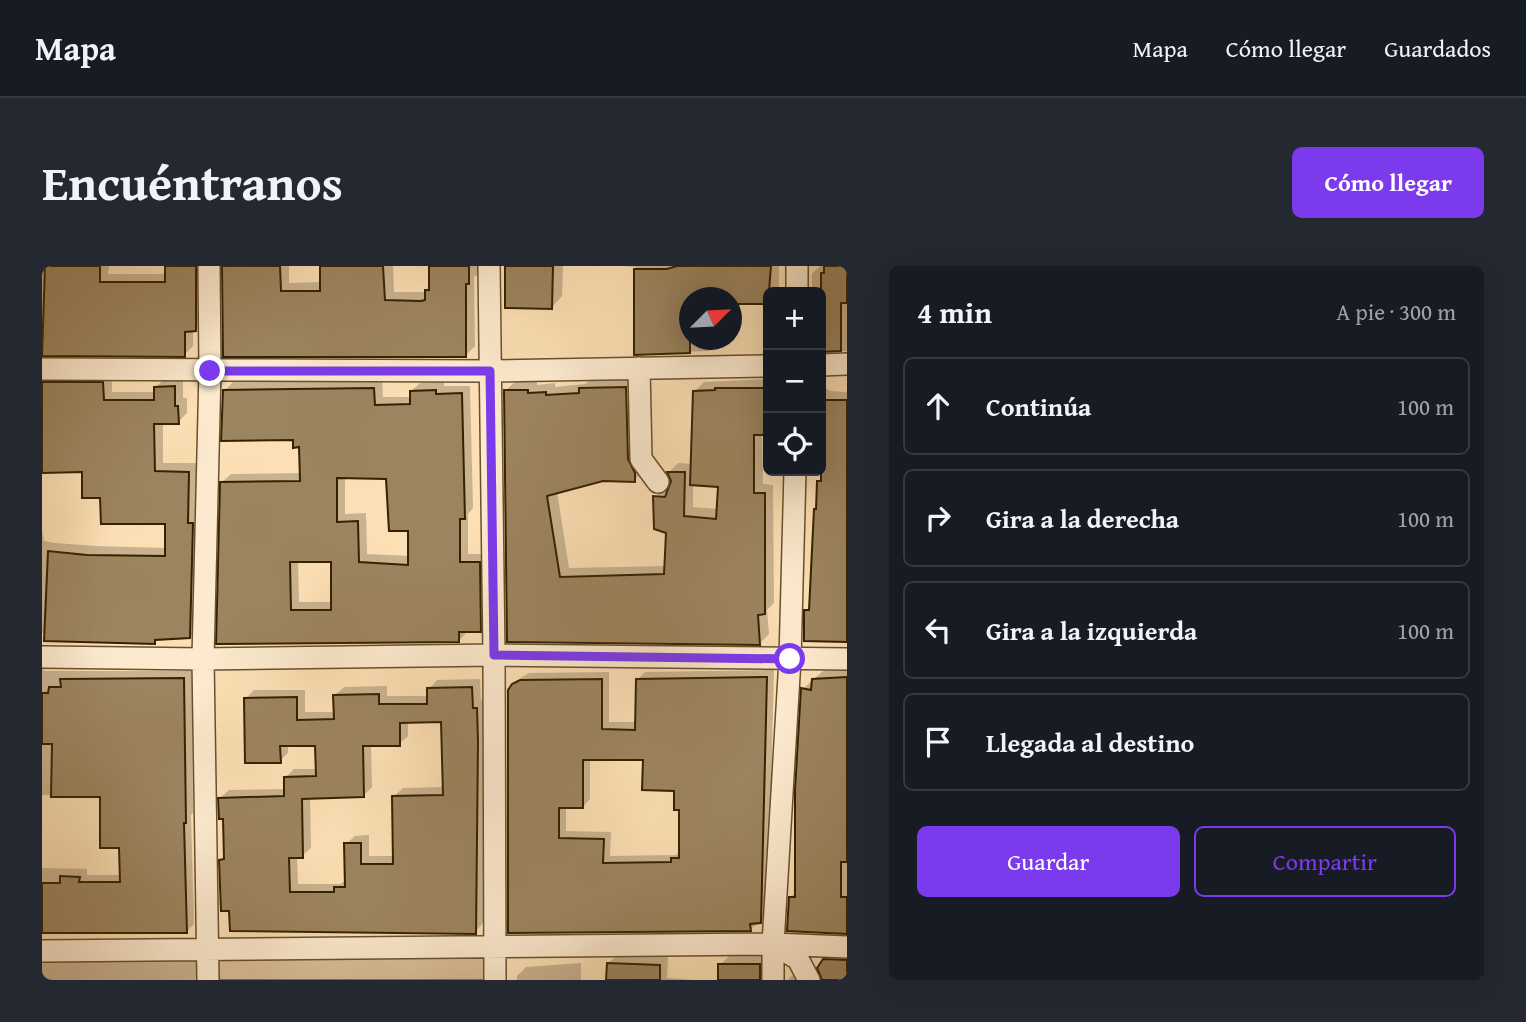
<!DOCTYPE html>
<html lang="es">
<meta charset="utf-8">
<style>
:root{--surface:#171b24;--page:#242831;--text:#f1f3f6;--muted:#9ea1a6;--line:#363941;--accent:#7c3aed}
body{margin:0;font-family:"Gentium Book Plus",serif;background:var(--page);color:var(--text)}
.controls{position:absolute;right:21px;top:21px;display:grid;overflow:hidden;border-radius:10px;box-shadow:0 7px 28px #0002}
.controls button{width:63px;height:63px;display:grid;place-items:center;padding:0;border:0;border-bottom:2px solid var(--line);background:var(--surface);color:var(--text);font:35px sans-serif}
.compass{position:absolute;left:637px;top:21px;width:63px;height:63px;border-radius:50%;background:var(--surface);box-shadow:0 7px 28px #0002;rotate:66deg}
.stop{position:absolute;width:21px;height:21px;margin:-16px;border:5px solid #7c3aed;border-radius:50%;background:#fff}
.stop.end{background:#7c3aed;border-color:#fff;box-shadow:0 2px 7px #0008}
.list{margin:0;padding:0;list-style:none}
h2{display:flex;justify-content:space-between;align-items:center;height:91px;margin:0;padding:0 28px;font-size:30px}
h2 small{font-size:23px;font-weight:400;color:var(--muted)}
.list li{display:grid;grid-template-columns:46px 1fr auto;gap:21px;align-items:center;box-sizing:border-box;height:98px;margin:0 14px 14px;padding:0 14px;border:2px solid var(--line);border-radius:10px}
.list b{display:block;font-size:26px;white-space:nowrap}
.list em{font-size:23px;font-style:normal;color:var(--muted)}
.actions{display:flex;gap:14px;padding:21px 28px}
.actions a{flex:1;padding:16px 0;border:2px solid var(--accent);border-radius:10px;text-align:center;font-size:24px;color:var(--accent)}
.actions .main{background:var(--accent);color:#fff}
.icon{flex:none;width:38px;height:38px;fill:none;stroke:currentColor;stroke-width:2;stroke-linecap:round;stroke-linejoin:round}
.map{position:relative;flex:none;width:805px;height:714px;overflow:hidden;border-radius:10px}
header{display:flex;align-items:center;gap:42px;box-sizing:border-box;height:98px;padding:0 35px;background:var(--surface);border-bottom:2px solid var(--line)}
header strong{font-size:33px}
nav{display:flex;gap:38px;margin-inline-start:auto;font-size:24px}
.intro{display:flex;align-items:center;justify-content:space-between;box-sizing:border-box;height:168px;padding:0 42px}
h1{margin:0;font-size:49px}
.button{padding:18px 32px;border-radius:10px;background:var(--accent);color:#fff;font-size:24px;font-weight:700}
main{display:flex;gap:42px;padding:0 42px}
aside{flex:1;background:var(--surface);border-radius:10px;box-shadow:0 7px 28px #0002}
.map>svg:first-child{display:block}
.green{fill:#dabf96;stroke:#88704c;stroke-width:2}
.shadow{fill:#0003;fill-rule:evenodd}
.building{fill:#9c845e;stroke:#352101;stroke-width:2;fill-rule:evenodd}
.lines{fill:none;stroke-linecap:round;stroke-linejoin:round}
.minor-casing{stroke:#67502e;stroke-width:24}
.minor{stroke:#fdeace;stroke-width:21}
.route{stroke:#7c3aed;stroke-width:9}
</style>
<header>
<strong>Mapa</strong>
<nav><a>Mapa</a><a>Cómo llegar</a><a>Guardados</a></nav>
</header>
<div class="intro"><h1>Encuéntranos</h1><a class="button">Cómo llegar</a></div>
<main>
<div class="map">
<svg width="805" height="714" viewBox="0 0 805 714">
<rect width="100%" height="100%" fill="#fcdfb4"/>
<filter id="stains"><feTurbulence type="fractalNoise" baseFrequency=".00286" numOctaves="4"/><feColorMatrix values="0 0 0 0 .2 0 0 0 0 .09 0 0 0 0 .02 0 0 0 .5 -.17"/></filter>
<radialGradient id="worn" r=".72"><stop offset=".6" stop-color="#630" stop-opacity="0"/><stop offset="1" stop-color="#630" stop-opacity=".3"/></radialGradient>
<path class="green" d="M 454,681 L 453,714 L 166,714 L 166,685 Z"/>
<path class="shadow" d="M 0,0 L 67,0 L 66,8 L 124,8 L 124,0 L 162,0 L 163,55 L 151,64 L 151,80 L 142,89 L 0,88 Z
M 182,0 L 247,0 L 247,17 L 279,16 L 279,0 L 351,0 L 352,26 L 385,26 L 388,20 L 389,0 L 436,0 L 436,8 L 432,11 L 433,80 L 424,89 L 183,89 Z
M 465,0 L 521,0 L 520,30 L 510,41 Z
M 583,0 L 737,0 L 737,26 L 726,26 L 726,37 L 690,37 L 690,32 L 648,32 L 648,74 L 675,74 L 675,77 L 667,85 L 594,87 L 594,1 Z
M 778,0 L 805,0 L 805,85 L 779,85 L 779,26 L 770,26 L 770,8 Z
M 0,103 L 70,108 L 70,126 L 114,126 L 114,121 L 123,112 L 141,112 L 141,132 L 145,132 L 145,147 L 136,156 L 121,156 L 121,197 L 155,197 L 157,362 L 148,371 L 117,372 L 112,376 L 0,367 L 0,265 L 2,275 L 13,277 L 55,280 L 125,282 L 124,257 L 60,230 L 42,205 L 0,205 Z
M 593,112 L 602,205 L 592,214 L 561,213 L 515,225 L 527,302 L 624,300 L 626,266 L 613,231 L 622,222 L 628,222 L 631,215 L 627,206 L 636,197 L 650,198 L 653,125 L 662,116 L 726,113 L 726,165 L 720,167 L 721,218 L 731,219 L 732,337 L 725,344 L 727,368 L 718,377 L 467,374 L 463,125 L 473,116 L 495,115 L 495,119 L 513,117 L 513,121 L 543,118 L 548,114 ZM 651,218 L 678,219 L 676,243 L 651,241 Z
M 340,114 L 341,131 L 369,131 L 369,125 L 378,117 L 402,116 L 402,120 L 428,120 L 431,242 L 426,248 L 426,288 L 446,288 L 447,356 L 438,365 L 425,366 L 417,375 L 176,376 L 180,216 L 189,208 L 259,207 L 259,179 L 252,172 L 182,125 L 191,116 ZM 303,211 L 345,211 L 368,264 L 368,290 L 325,288 L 324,247 L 303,248 ZM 256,294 L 290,294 L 290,336 L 257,336 Z
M 782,120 L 788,125 L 805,126 L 805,374 L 764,345 L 769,339 L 779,205 L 779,123 Z
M 0,403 L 3,405 L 150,405 L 151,547 L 149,549 L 152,658 L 144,666 L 0,665 L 0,602 L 45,603 L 45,609 L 80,609 L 79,580 L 59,530 L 0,529 Z
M 732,404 L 726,648 L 718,656 L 708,663 L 468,666 L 471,419 L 480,411 L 487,407 L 567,406 L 567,456 L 595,456 L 595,414 L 603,406 ZM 548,492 L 602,492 L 634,523 L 639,542 L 639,585 L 634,589 L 568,590 L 569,566 L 524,565 L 524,541 L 541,541 L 548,533 Z
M 805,404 L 805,666 L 749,631 L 755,625 L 761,423 L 781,405 Z
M 438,413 L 439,434 L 443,434 L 444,466 L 441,657 L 433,666 L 190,664 L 179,594 L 184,589 L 183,551 L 178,532 L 187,524 L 243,523 L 243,512 L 252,503 L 275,503 L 274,478 L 246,478 L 246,487 L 238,495 L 204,432 L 212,424 L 263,424 L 263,446 L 293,446 L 293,429 L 302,421 L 345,420 L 345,430 L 387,430 L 387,423 L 395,414 ZM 366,455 L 401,455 L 403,521 L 361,522 L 352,530 L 352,590 L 327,590 L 327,569 L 313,570 L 304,578 L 305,614 L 298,618 L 256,618 L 255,591 L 260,590 L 269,582 L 268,531 L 321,530 L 330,521 L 329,479 L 357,478 L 366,470 Z
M 575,689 L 626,691 L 625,712 L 653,714 L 566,714 L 566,698 Z
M 687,690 L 726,690 L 730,714 L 678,714 L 678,699 Z
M 789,690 L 805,693 L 805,714 L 781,714 L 780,699 Z
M 155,692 L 156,714 L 0,714 L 0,693 Z
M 539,697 L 539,714 L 475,714 L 475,710 L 484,701 Z
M 755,705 L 767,714 L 746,714 Z"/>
<path class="building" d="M 3,0 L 58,0 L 58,16 L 123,16 L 123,0 L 154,0 L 154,65 L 143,66 L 143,91 L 0,90 Z
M 180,0 L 238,0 L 239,25 L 278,25 L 278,0 L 341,0 L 343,34 L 379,35 L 383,34 L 383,24 L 387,24 L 387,0 L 427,0 L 427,18 L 424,18 L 424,91 L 181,91 Z
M 463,0 L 511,0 L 510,43 L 463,42 Z
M 635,0 L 729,0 L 726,38 L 690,38 L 690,32 L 648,32 L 648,87 L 592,89 L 592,3 L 625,3 Z
M 782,0 L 805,0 L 805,37 L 799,37 L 799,85 L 779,86 L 779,7 L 782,7 Z
M 0,116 L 61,116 L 62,134 L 112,134 L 112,121 L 133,120 L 133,140 L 136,140 L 137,158 L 112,158 L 113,205 L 147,206 L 146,257 L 151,257 L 148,372 L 113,374 L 113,378 L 2,375 L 6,285 L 45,289 L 123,290 L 123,258 L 59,258 L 58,232 L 40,232 L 40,206 L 0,207 Z
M 584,121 L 586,193 L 593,207 L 593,216 L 561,215 L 505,230 L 518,311 L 622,308 L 624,267 L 612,263 L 611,230 L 623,231 L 629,215 L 625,206 L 643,206 L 642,250 L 674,253 L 676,221 L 648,219 L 651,125 L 673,124 L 673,122 L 725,122 L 725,169 L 712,169 L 712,227 L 723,227 L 723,348 L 716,349 L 718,379 L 465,376 L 462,124 L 486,124 L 486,127 L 504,126 L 504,129 L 537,127 L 537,122 Z
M 332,122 L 333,139 L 368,138 L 368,125 L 394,124 L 394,128 L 420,127 L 423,253 L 418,253 L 418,296 L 438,296 L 439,366 L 417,366 L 417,376 L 174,378 L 178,216 L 258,215 L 257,181 L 251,182 L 251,174 L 179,175 L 181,124 ZM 295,212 L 344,213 L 347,265 L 366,265 L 366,299 L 317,296 L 316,255 L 295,256 ZM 248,296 L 289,296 L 289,344 L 249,344 Z
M 779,134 L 805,134 L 805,376 L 762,375 L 762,344 L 767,344 L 772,243 L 774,243 L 775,215 L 779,215 Z
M 725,411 L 719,657 L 708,658 L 709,665 L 466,667 L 466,424 L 470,418 L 478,414 L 560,413 L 560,463 L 593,464 L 594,413 ZM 541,494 L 601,494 L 600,524 L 632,525 L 632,544 L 637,544 L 637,592 L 629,592 L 629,596 L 561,597 L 562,573 L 517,572 L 517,542 L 541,542 Z
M 805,411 L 805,596 L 799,596 L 799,631 L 805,631 L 805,668 L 745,665 L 747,631 L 753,631 L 753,523 L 759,422 L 769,424 L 770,413 Z
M 142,412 L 144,557 L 142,557 L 145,667 L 0,667 L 0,617 L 18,617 L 18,610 L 38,611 L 37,616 L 78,616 L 77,582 L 58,582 L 58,531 L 9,531 L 10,478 L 0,478 L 0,427 L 6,427 L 7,421 L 19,421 L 18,413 Z
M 430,421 L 431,442 L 435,442 L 436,475 L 434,668 L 188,665 L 187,645 L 179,645 L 177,594 L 182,593 L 181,553 L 177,553 L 176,532 L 242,530 L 242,511 L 274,510 L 273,480 L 238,480 L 239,497 L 203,497 L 202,432 L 255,431 L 255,454 L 292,453 L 291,429 L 337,428 L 337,438 L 385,438 L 385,422 ZM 399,456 L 401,529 L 350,530 L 351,598 L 319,598 L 319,577 L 302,577 L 303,621 L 292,621 L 292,626 L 248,626 L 247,592 L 261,592 L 260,533 L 322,531 L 321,480 L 358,480 L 358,457 Z
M 781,693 L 805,694 L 805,714 L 780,714 L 775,702 Z
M 565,697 L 618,699 L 618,714 L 564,714 Z
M 676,698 L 718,698 L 718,714 L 676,714 Z"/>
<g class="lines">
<g class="minor-casing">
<path id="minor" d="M 447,0 L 452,389 L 453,714
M 755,0 L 755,26
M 779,99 L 805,98
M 597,102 L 599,193 L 616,216
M 0,103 L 448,105 L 726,100
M 0,391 L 161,393 L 452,389 L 805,393
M 733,679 L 756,693 L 767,714
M 0,685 L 731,678 L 805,681
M 166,714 L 161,393 L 168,105 L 167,0
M 731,714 L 731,678 L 748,393 L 753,205"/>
</g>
<use href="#minor" class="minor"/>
</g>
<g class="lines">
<path class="route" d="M 168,105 L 448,105 L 452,389 L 748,393"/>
</g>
<rect width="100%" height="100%" filter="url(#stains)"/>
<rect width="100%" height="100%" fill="url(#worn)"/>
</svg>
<div class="controls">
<button>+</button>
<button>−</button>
<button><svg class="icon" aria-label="locate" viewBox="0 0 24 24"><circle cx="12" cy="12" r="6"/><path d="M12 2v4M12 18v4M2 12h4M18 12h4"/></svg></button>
</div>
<svg class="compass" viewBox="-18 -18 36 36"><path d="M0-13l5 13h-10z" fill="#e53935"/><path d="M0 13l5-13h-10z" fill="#9ea1a6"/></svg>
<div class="stop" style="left:748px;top:393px"></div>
<div class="stop end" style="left:168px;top:105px"></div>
</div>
<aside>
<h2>4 min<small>A pie · 300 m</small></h2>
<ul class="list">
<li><svg class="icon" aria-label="ahead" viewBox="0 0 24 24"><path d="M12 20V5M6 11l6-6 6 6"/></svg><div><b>Continúa</b></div><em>100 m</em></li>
<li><svg class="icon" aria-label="right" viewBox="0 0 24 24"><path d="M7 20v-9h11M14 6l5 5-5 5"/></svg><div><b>Gira a la derecha</b></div><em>100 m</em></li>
<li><svg class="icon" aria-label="left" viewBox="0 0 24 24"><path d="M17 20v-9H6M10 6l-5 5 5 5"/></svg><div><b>Gira a la izquierda</b></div><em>100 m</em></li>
<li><svg class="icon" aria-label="arrive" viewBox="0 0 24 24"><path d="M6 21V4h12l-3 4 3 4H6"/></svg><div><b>Llegada al destino</b></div></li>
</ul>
<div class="actions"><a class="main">Guardar</a><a>Compartir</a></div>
</aside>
</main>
